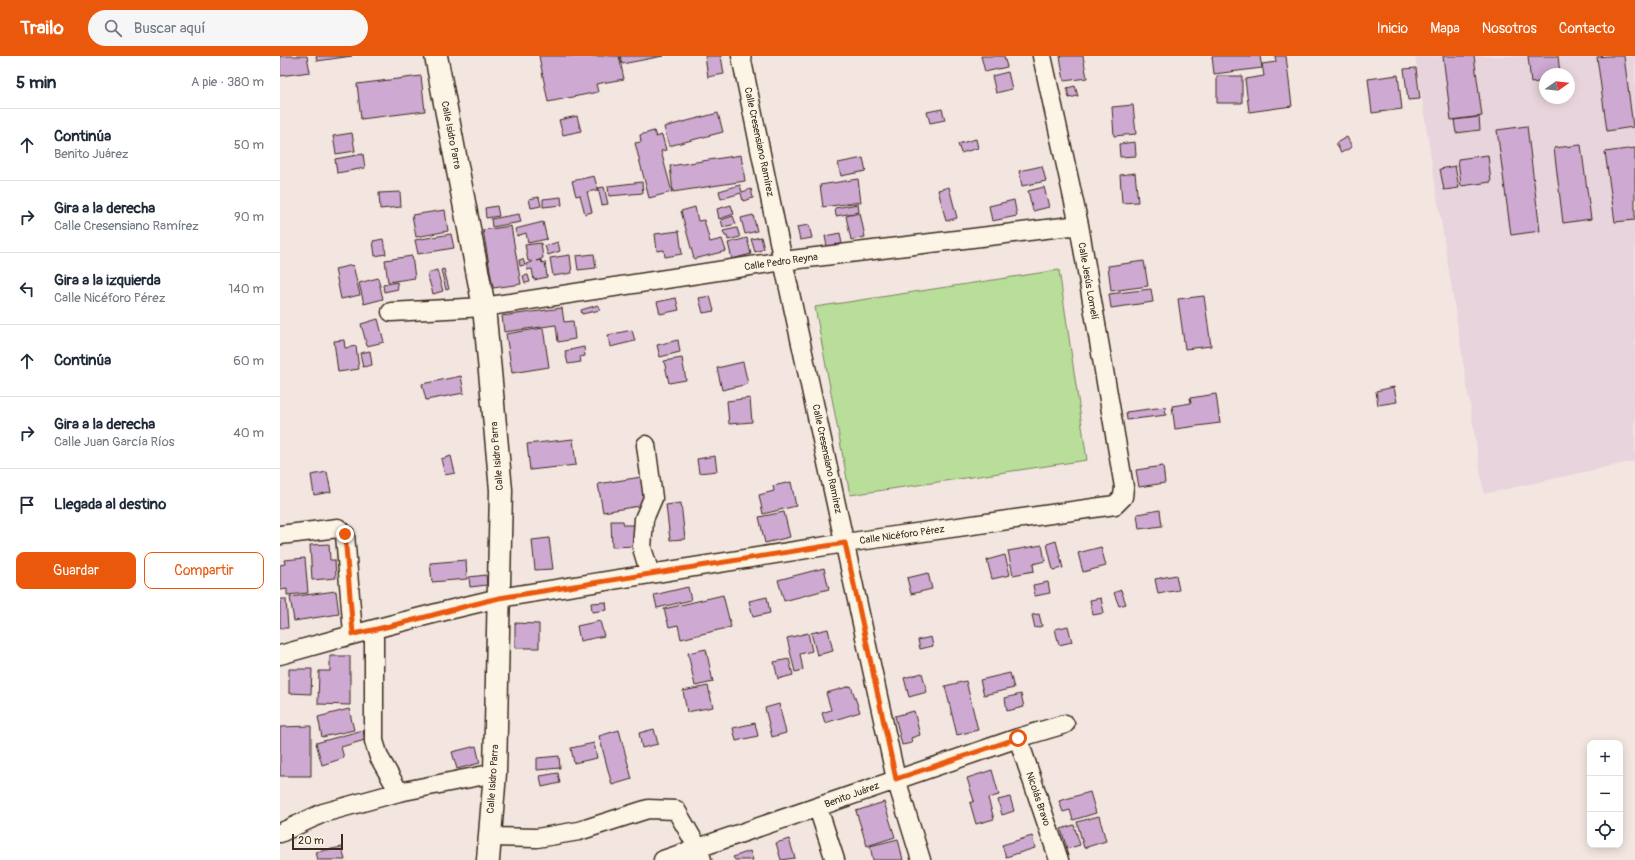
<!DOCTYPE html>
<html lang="es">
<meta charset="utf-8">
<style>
:root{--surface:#fff;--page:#f6f6f7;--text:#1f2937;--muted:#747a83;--line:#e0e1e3;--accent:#ea580c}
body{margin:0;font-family:Pangolin,sans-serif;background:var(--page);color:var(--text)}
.controls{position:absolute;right:12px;bottom:12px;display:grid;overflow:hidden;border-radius:8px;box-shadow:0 2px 10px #0003}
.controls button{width:36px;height:36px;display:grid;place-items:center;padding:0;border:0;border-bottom:1px solid var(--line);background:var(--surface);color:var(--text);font:20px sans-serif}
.compass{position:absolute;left:1259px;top:12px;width:36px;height:36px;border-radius:50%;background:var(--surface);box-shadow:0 2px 10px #0003;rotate:76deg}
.scale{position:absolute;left:12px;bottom:10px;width:51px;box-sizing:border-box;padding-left:4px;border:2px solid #3b2a1e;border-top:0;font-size:11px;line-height:14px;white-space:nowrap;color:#3b2a1e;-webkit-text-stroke:3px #fcf5e5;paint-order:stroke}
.stop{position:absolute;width:12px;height:12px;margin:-9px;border:3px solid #ea580c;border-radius:50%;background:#fff}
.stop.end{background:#ea580c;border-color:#fff;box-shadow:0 1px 4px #0008}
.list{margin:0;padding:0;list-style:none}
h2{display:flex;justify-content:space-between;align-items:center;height:52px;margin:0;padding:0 16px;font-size:17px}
h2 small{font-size:13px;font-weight:400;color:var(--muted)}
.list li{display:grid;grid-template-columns:26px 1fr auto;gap:12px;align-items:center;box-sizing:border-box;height:72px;padding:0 16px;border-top:1px solid var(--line)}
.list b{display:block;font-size:15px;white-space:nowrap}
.list p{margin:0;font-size:13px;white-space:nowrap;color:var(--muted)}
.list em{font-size:13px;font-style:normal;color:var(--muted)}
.actions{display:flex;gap:8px;padding:12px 16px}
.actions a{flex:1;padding:9px 0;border:1px solid var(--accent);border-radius:8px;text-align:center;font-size:14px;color:var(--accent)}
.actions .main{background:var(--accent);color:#fff}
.icon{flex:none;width:22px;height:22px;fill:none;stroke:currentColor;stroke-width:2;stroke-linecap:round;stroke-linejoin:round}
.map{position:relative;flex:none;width:1355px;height:804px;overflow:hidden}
header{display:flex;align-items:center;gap:24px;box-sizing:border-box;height:56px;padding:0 20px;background:var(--accent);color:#fff}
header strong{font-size:19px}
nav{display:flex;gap:22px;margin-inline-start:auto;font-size:14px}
.search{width:280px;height:36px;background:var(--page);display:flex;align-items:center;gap:10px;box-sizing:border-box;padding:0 14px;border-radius:22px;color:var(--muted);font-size:15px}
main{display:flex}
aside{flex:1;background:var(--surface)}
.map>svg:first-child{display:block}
.built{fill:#e8d4dc;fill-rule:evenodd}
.green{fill:#b8de99;stroke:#7a845c}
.building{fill:#cea9d2;stroke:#3b2a1e}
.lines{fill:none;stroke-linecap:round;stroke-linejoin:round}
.minor-casing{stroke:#3b2a1e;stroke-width:21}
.tertiary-casing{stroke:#3b2a1e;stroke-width:25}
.minor{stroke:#fcf5e5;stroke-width:18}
.tertiary{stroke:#fcf5e5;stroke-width:22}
.route{stroke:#ea580c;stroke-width:5}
.labels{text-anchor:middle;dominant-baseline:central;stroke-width:3.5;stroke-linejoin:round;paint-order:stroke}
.street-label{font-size:10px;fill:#3b2a1e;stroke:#fcf5e5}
</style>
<header>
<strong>Trailo</strong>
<div class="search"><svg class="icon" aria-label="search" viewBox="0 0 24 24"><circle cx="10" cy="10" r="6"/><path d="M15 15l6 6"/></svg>Buscar aquí</div>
<nav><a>Inicio</a><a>Mapa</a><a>Nosotros</a><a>Contacto</a></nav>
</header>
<main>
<aside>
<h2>5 min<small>A pie · 380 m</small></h2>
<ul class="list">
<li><svg class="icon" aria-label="ahead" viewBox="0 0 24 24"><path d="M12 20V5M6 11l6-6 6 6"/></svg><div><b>Continúa</b><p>Benito Juárez</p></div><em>50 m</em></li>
<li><svg class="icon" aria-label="right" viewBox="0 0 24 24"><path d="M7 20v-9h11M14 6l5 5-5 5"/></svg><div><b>Gira a la derecha</b><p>Calle Cresensiano Ramírez</p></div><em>90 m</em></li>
<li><svg class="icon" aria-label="left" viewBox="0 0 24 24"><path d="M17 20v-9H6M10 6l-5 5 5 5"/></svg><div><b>Gira a la izquierda</b><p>Calle Nicéforo Pérez</p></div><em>140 m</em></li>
<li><svg class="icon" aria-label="ahead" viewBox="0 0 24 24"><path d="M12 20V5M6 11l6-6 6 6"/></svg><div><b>Continúa</b></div><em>60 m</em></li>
<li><svg class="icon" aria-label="right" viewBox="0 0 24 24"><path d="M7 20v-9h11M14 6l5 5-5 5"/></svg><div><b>Gira a la derecha</b><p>Calle Juan García Ríos</p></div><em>40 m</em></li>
<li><svg class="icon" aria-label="arrive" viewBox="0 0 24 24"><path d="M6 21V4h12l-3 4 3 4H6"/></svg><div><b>Llegada al destino</b></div></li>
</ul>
<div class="actions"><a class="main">Guardar</a><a>Compartir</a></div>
</aside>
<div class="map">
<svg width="1355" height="804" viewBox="0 0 1355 804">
<rect width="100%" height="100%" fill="#f3e6e1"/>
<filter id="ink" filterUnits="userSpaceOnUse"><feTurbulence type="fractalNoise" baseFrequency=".025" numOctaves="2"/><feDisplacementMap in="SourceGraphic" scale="8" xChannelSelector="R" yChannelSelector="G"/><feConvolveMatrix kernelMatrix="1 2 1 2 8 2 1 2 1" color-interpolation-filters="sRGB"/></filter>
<g filter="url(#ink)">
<path class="built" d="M 1135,0 L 1355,0 L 1355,405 L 1204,438 ZM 1265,18 L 1289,18 L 1289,42 L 1265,42 Z"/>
<path class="green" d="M 779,214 L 807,404 L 570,439 L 535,251 Z"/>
<path class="building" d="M 0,0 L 27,0 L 30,16 L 0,20 Z
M 36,0 L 72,0 L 37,5 Z
M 259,0 L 339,0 L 344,23 L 316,28 L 318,36 L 268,46 Z
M 340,0 L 383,0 L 342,8 Z
M 425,0 L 441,0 L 444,18 L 428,21 Z
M 701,0 L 724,0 L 727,11 L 705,16 Z
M 780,0 L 803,0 L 807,22 L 784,25 Z
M 932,0 L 980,0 L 982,12 L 934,18 Z
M 995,0 L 1006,0 L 1012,50 L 969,56 L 965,23 L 984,20 L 982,8 L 996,6 Z
M 1163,0 L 1194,0 L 1202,60 L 1171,64 Z
M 1248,0 L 1278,0 L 1280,18 L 1265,18 L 1265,25 L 1251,27 Z
M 1328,0 L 1344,0 L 1353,71 L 1327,75 L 1317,1 Z
M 1136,12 L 1140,43 L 1128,44 L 1124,13 Z
M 728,16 L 732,33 L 716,37 L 712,20 Z
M 1118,19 L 1122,53 L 1092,57 L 1088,23 Z
M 141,20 L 145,55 L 81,63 L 77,28 Z
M 937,20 L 962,20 L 962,47 L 937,47 Z
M 795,30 L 798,40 L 789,42 L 787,32 Z
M 853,49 L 856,78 L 834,80 L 832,51 Z
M 662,53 L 665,64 L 650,67 L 647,56 Z
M 438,57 L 443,76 L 389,90 L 384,71 Z
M 297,60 L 301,75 L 283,79 L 279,64 Z
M 1199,61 L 1200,74 L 1176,77 L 1174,64 Z
M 1247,70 L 1260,175 L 1231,179 L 1217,74 Z
M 374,75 L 376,81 L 382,79 L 386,94 L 381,95 L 392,136 L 369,142 L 355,87 L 361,86 L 360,79 Z
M 72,77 L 75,95 L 56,98 L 53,80 Z
M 1067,81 L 1072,91 L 1061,97 L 1056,87 Z
M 696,83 L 698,92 L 681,97 L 678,88 Z
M 855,86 L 856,100 L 840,101 L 839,88 Z
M 1301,89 L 1311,163 L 1283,167 L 1274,92 Z
M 1355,92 L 1355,164 L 1335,166 L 1325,96 Z
M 83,98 L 85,112 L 57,117 L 55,103 Z
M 461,99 L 465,125 L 393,136 L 390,110 Z
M 1208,99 L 1211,126 L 1181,130 L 1178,103 Z
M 583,102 L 586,115 L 561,120 L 558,107 Z
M 762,110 L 766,125 L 742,130 L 739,115 Z
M 1175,110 L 1179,132 L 1164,134 L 1160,113 Z
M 855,117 L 858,146 L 842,147 L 840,119 Z
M 314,120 L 318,134 L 307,136 L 312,156 L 305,158 L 300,139 L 296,140 L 292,125 Z
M 578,123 L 581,146 L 543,151 L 540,129 Z
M 362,126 L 363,137 L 329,140 L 328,130 Z
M 460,129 L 462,136 L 471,133 L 473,142 L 463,145 L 461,137 L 441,143 L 439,135 Z
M 324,131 L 328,148 L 322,149 L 318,132 Z
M 669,131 L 677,162 L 666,165 L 658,134 Z
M 764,131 L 769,151 L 753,155 L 748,135 Z
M 120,136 L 121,151 L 100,153 L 99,137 Z
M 259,141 L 261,150 L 251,152 L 249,143 Z
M 281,141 L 282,149 L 263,151 L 263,143 Z
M 734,144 L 737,160 L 712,165 L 709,150 Z
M 578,148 L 579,156 L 556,160 L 555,152 Z
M 451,149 L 454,158 L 439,163 L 437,153 Z
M 217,150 L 219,160 L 206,162 L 205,152 Z
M 415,151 L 418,165 L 424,164 L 430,186 L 442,183 L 446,195 L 414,203 L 401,155 Z
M 165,154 L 168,175 L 136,181 L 132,159 Z
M 580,157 L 585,181 L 571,184 L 566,160 Z
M 239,158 L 241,166 L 212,171 L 211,163 Z
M 473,159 L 477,175 L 465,178 L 461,162 Z
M 453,160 L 456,168 L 443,171 L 441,164 Z
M 263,166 L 267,183 L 248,187 L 246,177 L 237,180 L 235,173 Z
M 529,169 L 532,182 L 520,184 L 517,171 Z
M 231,170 L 241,228 L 213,232 L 203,174 Z
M 457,172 L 460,181 L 448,184 L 447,180 L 445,180 L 443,175 Z
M 399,175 L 402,198 L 385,201 L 384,194 L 377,195 L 375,178 Z
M 560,177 L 562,188 L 547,191 L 545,180 Z
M 171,178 L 174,192 L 138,198 L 135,184 Z
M 481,181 L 484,193 L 475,196 L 471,183 Z
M 467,182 L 471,198 L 452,203 L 448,187 Z
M 103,183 L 106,198 L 95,200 L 93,185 Z
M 278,186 L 280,195 L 268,199 L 265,190 Z
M 261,187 L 263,202 L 257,205 L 261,204 L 262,207 L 265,206 L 267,221 L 254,224 L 252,213 L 247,214 L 246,208 L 252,206 L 251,205 L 248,205 L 245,189 Z
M 314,198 L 316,212 L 298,214 L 296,200 Z
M 290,199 L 292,217 L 273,220 L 270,202 Z
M 132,200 L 135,222 L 108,226 L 105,204 Z
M 243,203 L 245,209 L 240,210 L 239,204 Z
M 864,205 L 868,230 L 831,235 L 828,210 Z
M 73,209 L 80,239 L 61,243 L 55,213 Z
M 164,213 L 169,233 L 166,234 L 161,214 Z
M 157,214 L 163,235 L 153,238 L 147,217 Z
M 248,219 L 250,226 L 245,227 L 243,220 Z
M 98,222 L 103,243 L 84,248 L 79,227 Z
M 117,226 L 118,233 L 104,236 L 103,229 Z
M 871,233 L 873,246 L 831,252 L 829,238 Z
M 430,240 L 434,255 L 423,257 L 419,242 Z
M 924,240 L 931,290 L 905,293 L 898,243 Z
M 396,242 L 399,254 L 380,258 L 377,246 Z
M 318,249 L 320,254 L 302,258 L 301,254 Z
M 282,252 L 284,266 L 293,265 L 295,283 L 278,286 L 276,269 L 224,276 L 222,260 Z
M 98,263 L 104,286 L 87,290 L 81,268 Z
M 263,272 L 269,311 L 232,317 L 226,278 Z
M 352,274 L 355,285 L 330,291 L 328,279 Z
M 64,284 L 65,292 L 76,290 L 79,313 L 58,316 L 54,285 Z
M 398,284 L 400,296 L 380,301 L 377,289 Z
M 304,291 L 305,300 L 300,301 L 301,306 L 288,308 L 285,295 Z
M 90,295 L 92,309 L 83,311 L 80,297 Z
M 402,302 L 406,324 L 389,327 L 384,305 Z
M 463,306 L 468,328 L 442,334 L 437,312 Z
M 181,320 L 184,337 L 146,344 L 142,328 Z
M 1114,331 L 1117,346 L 1098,349 L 1096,335 Z
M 936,338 L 940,367 L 895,373 L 892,350 L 911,347 L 910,342 Z
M 470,342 L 472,366 L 449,368 L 447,345 Z
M 885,351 L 886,359 L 847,364 L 846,356 Z
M 293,383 L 296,409 L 250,414 L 247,388 Z
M 171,400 L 175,417 L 165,419 L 161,403 Z
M 435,400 L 437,415 L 419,417 L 417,403 Z
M 883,410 L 885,427 L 859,431 L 856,414 Z
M 47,416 L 51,436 L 34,439 L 31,419 Z
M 361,421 L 365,449 L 323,456 L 318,428 Z
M 511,426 L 516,450 L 483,458 L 479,439 L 494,435 L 493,430 Z
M 401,447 L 405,483 L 390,484 L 386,449 Z
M 880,454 L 882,470 L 859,473 L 857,458 Z
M 504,456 L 510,481 L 485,487 L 479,461 Z
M 331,465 L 343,465 L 344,469 L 357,469 L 357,490 L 332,491 Z
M 269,482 L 273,513 L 255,514 L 252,484 Z
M 776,485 L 783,512 L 773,514 L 767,488 Z
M 49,488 L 50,504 L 55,504 L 56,522 L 32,524 L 30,489 Z
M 762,489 L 765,505 L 753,508 L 754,515 L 733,519 L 728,495 Z
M 821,491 L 826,510 L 803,516 L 798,497 Z
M 725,499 L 730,519 L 712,523 L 707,504 Z
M 25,502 L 28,537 L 7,539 L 7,533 L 0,534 L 0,509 L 5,508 L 4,504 Z
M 186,504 L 187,523 L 152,526 L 150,507 Z
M 544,512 L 549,533 L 504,545 L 498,524 Z
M 648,517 L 652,533 L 631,538 L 627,522 Z
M 206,519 L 207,529 L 190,531 L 189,521 Z
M 896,519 L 899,534 L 878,538 L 875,523 Z
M 768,526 L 770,537 L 755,540 L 753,529 Z
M 408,531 L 411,544 L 377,552 L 374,539 Z
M 841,534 L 846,548 L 839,550 L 834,537 Z
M 56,535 L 59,558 L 14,565 L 10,541 Z
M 443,539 L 451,571 L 401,583 L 398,569 L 389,571 L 384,553 Z
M 487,541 L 490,557 L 473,561 L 469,545 Z
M 821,542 L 824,557 L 813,559 L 810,544 Z
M 0,543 L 6,543 L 8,572 L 0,572 Z
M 326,546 L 327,554 L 312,556 L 311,547 Z
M 759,558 L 762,570 L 755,572 L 752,559 Z
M 320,565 L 324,580 L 300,585 L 297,570 Z
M 235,567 L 259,568 L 259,592 L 235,592 Z
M 788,570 L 792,586 L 779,589 L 775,573 Z
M 548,573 L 553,595 L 537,599 L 531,577 Z
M 528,577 L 532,595 L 520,598 L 523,614 L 515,616 L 507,582 Z
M 651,581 L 653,590 L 640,593 L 638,584 Z
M 426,593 L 433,626 L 415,630 L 408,597 Z
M 50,600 L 70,600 L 70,649 L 38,648 L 39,615 L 50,615 Z
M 509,603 L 513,619 L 498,623 L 494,606 Z
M 9,613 L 32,613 L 31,638 L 9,637 Z
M 642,617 L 647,636 L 629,641 L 624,622 Z
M 730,617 L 734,632 L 704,639 L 700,624 Z
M 686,625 L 698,674 L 677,679 L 665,630 Z
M 428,630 L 433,651 L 407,656 L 403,635 Z
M 571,630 L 580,656 L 545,667 L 542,657 L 551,654 L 546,637 Z
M 741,638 L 744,651 L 727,655 L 725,642 Z
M 499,648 L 506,677 L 492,681 L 485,652 Z
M 69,653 L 74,674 L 42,681 L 38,661 Z
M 634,655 L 640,679 L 631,682 L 632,687 L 622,689 L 615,660 Z
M 475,667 L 478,680 L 456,685 L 453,672 Z
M 31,670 L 31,720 L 0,720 L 0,671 Z
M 374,673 L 378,688 L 362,692 L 359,677 Z
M 83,674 L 85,684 L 61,691 L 64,702 L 42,709 L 36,687 Z
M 339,674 L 352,723 L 332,729 L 319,680 Z
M 314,687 L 317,702 L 294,707 L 291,692 Z
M 196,690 L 200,707 L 177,713 L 172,696 Z
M 279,700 L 280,712 L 257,714 L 257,702 Z
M 712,714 L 719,739 L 708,742 L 714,763 L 696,768 L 690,747 L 694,745 L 687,722 Z
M 278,717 L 280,727 L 262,731 L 260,720 Z
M 810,736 L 816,757 L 793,764 L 790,754 L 783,756 L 779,745 Z
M 730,741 L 734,755 L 722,759 L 718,744 Z
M 604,746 L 615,781 L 587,790 L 576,755 Z
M 819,760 L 826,785 L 804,792 L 797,766 Z
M 794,769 L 800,789 L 787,793 L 781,773 Z
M 752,780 L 755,792 L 726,801 L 722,789 Z
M 509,783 L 515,802 L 501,804 L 496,787 Z
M 618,783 L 623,804 L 593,804 L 590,790 Z
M 62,791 L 65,804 L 38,804 L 36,796 Z
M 470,795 L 473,804 L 455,804 L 453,801 Z"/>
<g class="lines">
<g class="minor-casing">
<path id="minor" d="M 461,0 L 503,205 L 616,723 L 641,804
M 111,256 L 204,251 L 503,205 L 799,169
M 366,389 L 373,442 L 364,463 L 362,492 L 370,518
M 0,479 L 58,472 L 65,478 L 73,578
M 94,574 L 94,685 L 99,701 L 119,736
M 0,599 C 73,578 146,559 219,542 L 565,487 L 835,449 L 843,441 L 844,431 L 799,169 L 762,0
M 738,682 L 779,804
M 538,752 L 555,804
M 0,777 L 43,757 L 119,736 L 215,717
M 209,781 L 257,782 L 299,775 L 368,753 L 396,754 L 418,792 L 422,804
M 383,804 L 738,682 L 785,668"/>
</g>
<g class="tertiary-casing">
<path id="tertiary" d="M 156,0 L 204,251 L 221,434 L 215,717 L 208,804"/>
</g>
<use href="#minor" class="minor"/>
<use href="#tertiary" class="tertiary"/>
</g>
</g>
<g class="lines" filter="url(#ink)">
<path class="route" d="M 65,478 L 73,578 C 123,569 171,553 219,542 L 565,487 L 616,723 L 738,682"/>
</g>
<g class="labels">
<g class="street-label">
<text transform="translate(171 79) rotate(79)">Calle Isidro Parra</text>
<text transform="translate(479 86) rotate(78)">Calle Cresensiano Ramírez</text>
<text transform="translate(501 206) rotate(-8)">Calle Pedro Reyna</text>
<text transform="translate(808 225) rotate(80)">Calle Jesús Lomelí</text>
<text transform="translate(217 400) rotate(-95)">Calle Isidro Parra</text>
<text transform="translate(547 403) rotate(78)">Calle Cresensiano Ramírez</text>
<text transform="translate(622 479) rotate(-8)">Calle Nicéforo Pérez</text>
<text transform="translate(213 723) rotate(-86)">Calle Isidro Parra</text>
<text transform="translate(572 739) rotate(-20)">Benito Juárez</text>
<text transform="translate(758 743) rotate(71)">Nicolás Bravo</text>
</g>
</g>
</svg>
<div class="controls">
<button>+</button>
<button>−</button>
<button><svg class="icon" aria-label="locate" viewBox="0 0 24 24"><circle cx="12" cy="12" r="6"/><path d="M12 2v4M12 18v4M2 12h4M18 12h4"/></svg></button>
</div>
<svg class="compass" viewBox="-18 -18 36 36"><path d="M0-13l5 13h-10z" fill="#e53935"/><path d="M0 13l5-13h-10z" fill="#747a83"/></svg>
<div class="scale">20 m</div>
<div class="stop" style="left:738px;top:682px"></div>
<div class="stop end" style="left:65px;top:478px"></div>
</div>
</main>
